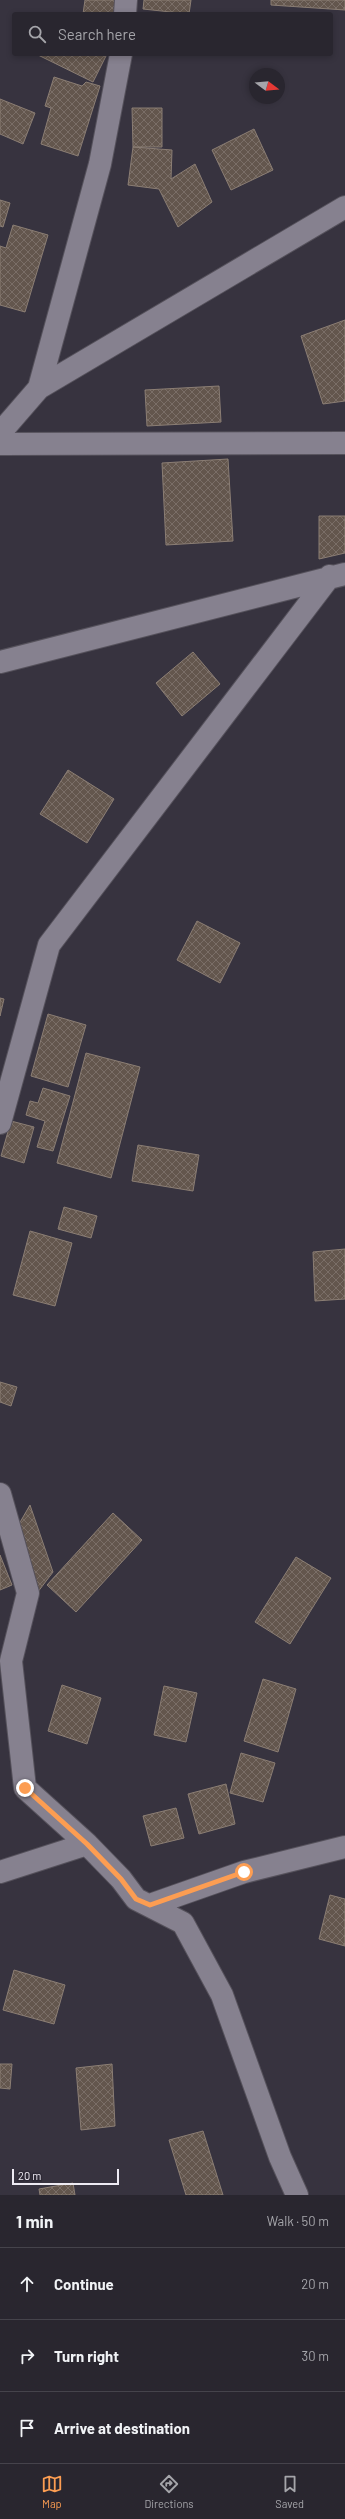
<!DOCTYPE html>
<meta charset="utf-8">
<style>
:root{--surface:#29262f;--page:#312e37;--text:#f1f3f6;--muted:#a5a5aa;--line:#45434b;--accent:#fc9d52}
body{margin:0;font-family:Barlow,sans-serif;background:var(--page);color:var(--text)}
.compass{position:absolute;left:249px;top:68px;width:36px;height:36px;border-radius:50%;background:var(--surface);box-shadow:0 2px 6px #0003;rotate:106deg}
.scale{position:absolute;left:12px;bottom:10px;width:107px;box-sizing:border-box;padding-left:4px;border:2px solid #eeebf3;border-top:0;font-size:11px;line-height:14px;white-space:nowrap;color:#eeebf3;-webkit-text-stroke:3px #2d2935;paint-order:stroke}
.stop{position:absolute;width:12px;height:12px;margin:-9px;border:3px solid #fc9d52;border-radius:50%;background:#fff}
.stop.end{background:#fc9d52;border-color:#fff;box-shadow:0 1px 4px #0008}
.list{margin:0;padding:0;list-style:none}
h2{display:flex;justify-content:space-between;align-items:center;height:52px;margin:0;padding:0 16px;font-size:17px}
h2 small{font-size:13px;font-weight:400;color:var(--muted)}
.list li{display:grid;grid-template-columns:26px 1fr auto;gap:12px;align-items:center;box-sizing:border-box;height:72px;padding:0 16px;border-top:1px solid var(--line)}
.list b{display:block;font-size:15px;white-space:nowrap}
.list em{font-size:13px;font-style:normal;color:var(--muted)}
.icon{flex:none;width:22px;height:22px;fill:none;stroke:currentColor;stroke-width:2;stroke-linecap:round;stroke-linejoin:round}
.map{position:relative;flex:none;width:345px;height:2195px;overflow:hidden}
.search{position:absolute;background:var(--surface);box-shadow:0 2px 6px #0003;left:12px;right:12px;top:12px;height:44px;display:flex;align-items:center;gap:10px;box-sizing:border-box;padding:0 14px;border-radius:4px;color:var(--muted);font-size:15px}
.sheet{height:268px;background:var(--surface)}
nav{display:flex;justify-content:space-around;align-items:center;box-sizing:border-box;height:56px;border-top:1px solid var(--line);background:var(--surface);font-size:11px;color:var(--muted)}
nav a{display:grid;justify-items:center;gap:2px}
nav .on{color:var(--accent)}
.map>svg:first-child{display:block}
.building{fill:url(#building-cross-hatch);stroke:#8b7e74}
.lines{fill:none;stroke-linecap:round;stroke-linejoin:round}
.minor-casing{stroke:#55515b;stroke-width:24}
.minor{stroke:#86818f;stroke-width:22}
.route{stroke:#fc9d52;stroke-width:5}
</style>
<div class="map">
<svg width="345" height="2195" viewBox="0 0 345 2195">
<defs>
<pattern id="building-cross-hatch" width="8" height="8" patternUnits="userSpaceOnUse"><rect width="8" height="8" fill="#63564d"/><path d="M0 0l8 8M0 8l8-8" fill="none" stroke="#7a6e67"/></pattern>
</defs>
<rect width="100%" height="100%" fill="#37333f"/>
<path class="building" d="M 85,0 L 123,0 L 121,14 L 83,14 Z
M 144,0 L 191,0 L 189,14 L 143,9 Z
M 271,0 L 345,0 L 345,10 L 271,5 Z
M 36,54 L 107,54 L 93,82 Z
M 54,77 L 82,86 L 86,82 L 100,86 L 78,156 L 41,144 L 51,108 L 45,106 Z
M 0,99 L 35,113 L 23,144 L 0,134 Z
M 132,108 L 162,108 L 162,147 L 133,147 Z
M 254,129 L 273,170 L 231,190 L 212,150 Z
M 133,147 L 172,150 L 171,179 L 195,164 L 212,202 L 178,227 L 159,189 L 128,185 Z
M 0,200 L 10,203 L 3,227 L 0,226 Z
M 13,225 L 48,235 L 25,312 L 0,305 L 0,246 L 6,248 Z
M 345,320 L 345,401 L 323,404 L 301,336 Z
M 219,386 L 221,422 L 147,426 L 145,390 Z
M 228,459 L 233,541 L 166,545 L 162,463 Z
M 319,516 L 345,516 L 345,553 L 319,559 Z
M 193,652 L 220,684 L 182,716 L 156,683 Z
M 68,770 L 114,799 L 87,843 L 40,814 Z
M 197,921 L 240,943 L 220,983 L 177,960 Z
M 0,998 L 4,999 L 0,1016 Z
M 48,1014 L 86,1025 L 68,1087 L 31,1076 Z
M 86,1053 L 140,1067 L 111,1178 L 57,1163 Z
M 43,1088 L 70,1096 L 53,1151 L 37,1147 L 45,1121 L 26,1115 L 30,1101 L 38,1103 Z
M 11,1121 L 34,1127 L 24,1163 L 1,1156 Z
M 138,1145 L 199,1155 L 193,1191 L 132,1181 Z
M 64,1207 L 97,1216 L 91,1238 L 58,1229 Z
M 30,1231 L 72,1243 L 55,1306 L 13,1295 Z
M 345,1249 L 345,1299 L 315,1301 L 313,1252 Z
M 0,1382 L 17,1387 L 11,1406 L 0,1402 Z
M 30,1505 L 53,1572 L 34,1597 L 19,1524 Z
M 113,1513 L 142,1540 L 76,1612 L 47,1585 Z
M 0,1555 L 12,1585 L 0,1590 Z
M 296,1557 L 331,1578 L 290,1644 L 255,1622 Z
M 263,1679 L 296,1689 L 278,1752 L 244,1741 Z
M 62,1685 L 101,1698 L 87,1744 L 48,1731 Z
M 164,1686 L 197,1693 L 186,1742 L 154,1735 Z
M 241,1753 L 275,1763 L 263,1802 L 230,1793 Z
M 226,1784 L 235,1824 L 199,1834 L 188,1794 Z
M 176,1808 L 184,1838 L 151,1846 L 143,1816 Z
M 330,1895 L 345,1899 L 345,1946 L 319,1939 Z
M 14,1970 L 65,1985 L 54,2024 L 3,2010 Z
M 0,2064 L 12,2064 L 10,2089 L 0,2088 Z
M 112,2064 L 115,2126 L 81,2130 L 76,2068 Z
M 203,2131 L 223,2195 L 186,2195 L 169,2140 Z
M 73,2183 L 75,2195 L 40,2195 L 39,2189 Z"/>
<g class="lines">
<g class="minor-casing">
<path id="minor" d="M 125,14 L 126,0
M 39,388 L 100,164 L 121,54
M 0,433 L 39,388 L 345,207
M 0,444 L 345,443
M 0,662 L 345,574
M 0,1123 L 49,945 L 330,576
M 0,1494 L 28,1593 L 11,1661 L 25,1788 L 87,1844 L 121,1879 L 136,1899 L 183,1923 L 222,1995 L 280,2157 L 297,2195
M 0,1872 L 87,1844
M 150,1905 L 244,1872 L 345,1847"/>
</g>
<use href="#minor" class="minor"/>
</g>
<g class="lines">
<path class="route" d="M 25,1788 L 87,1844 L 121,1879 L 136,1899 L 150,1905 L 244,1872"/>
</g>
</svg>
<svg class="compass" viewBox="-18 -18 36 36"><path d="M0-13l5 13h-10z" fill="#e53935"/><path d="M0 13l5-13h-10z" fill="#a5a5aa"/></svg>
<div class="scale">20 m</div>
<div class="stop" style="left:244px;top:1872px"></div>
<div class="stop end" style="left:25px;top:1788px"></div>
<div class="search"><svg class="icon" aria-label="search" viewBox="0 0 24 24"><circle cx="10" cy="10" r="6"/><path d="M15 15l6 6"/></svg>Search here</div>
</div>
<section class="sheet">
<h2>1 min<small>Walk · 50 m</small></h2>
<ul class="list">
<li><svg class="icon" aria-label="ahead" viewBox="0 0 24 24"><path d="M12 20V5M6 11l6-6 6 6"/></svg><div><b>Continue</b></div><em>20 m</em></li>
<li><svg class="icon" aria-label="right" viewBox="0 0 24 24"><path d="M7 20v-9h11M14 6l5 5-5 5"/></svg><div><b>Turn right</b></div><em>30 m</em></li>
<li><svg class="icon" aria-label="arrive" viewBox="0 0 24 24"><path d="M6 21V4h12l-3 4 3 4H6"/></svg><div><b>Arrive at destination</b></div></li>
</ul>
</section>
<nav>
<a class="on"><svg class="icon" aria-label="map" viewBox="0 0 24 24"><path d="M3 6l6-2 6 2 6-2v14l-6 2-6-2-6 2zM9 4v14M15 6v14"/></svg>Map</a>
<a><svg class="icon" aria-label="directions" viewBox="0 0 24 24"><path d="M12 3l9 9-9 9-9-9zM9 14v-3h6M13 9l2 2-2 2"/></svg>Directions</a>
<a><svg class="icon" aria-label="saved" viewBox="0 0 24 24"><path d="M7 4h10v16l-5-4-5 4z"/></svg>Saved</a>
</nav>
